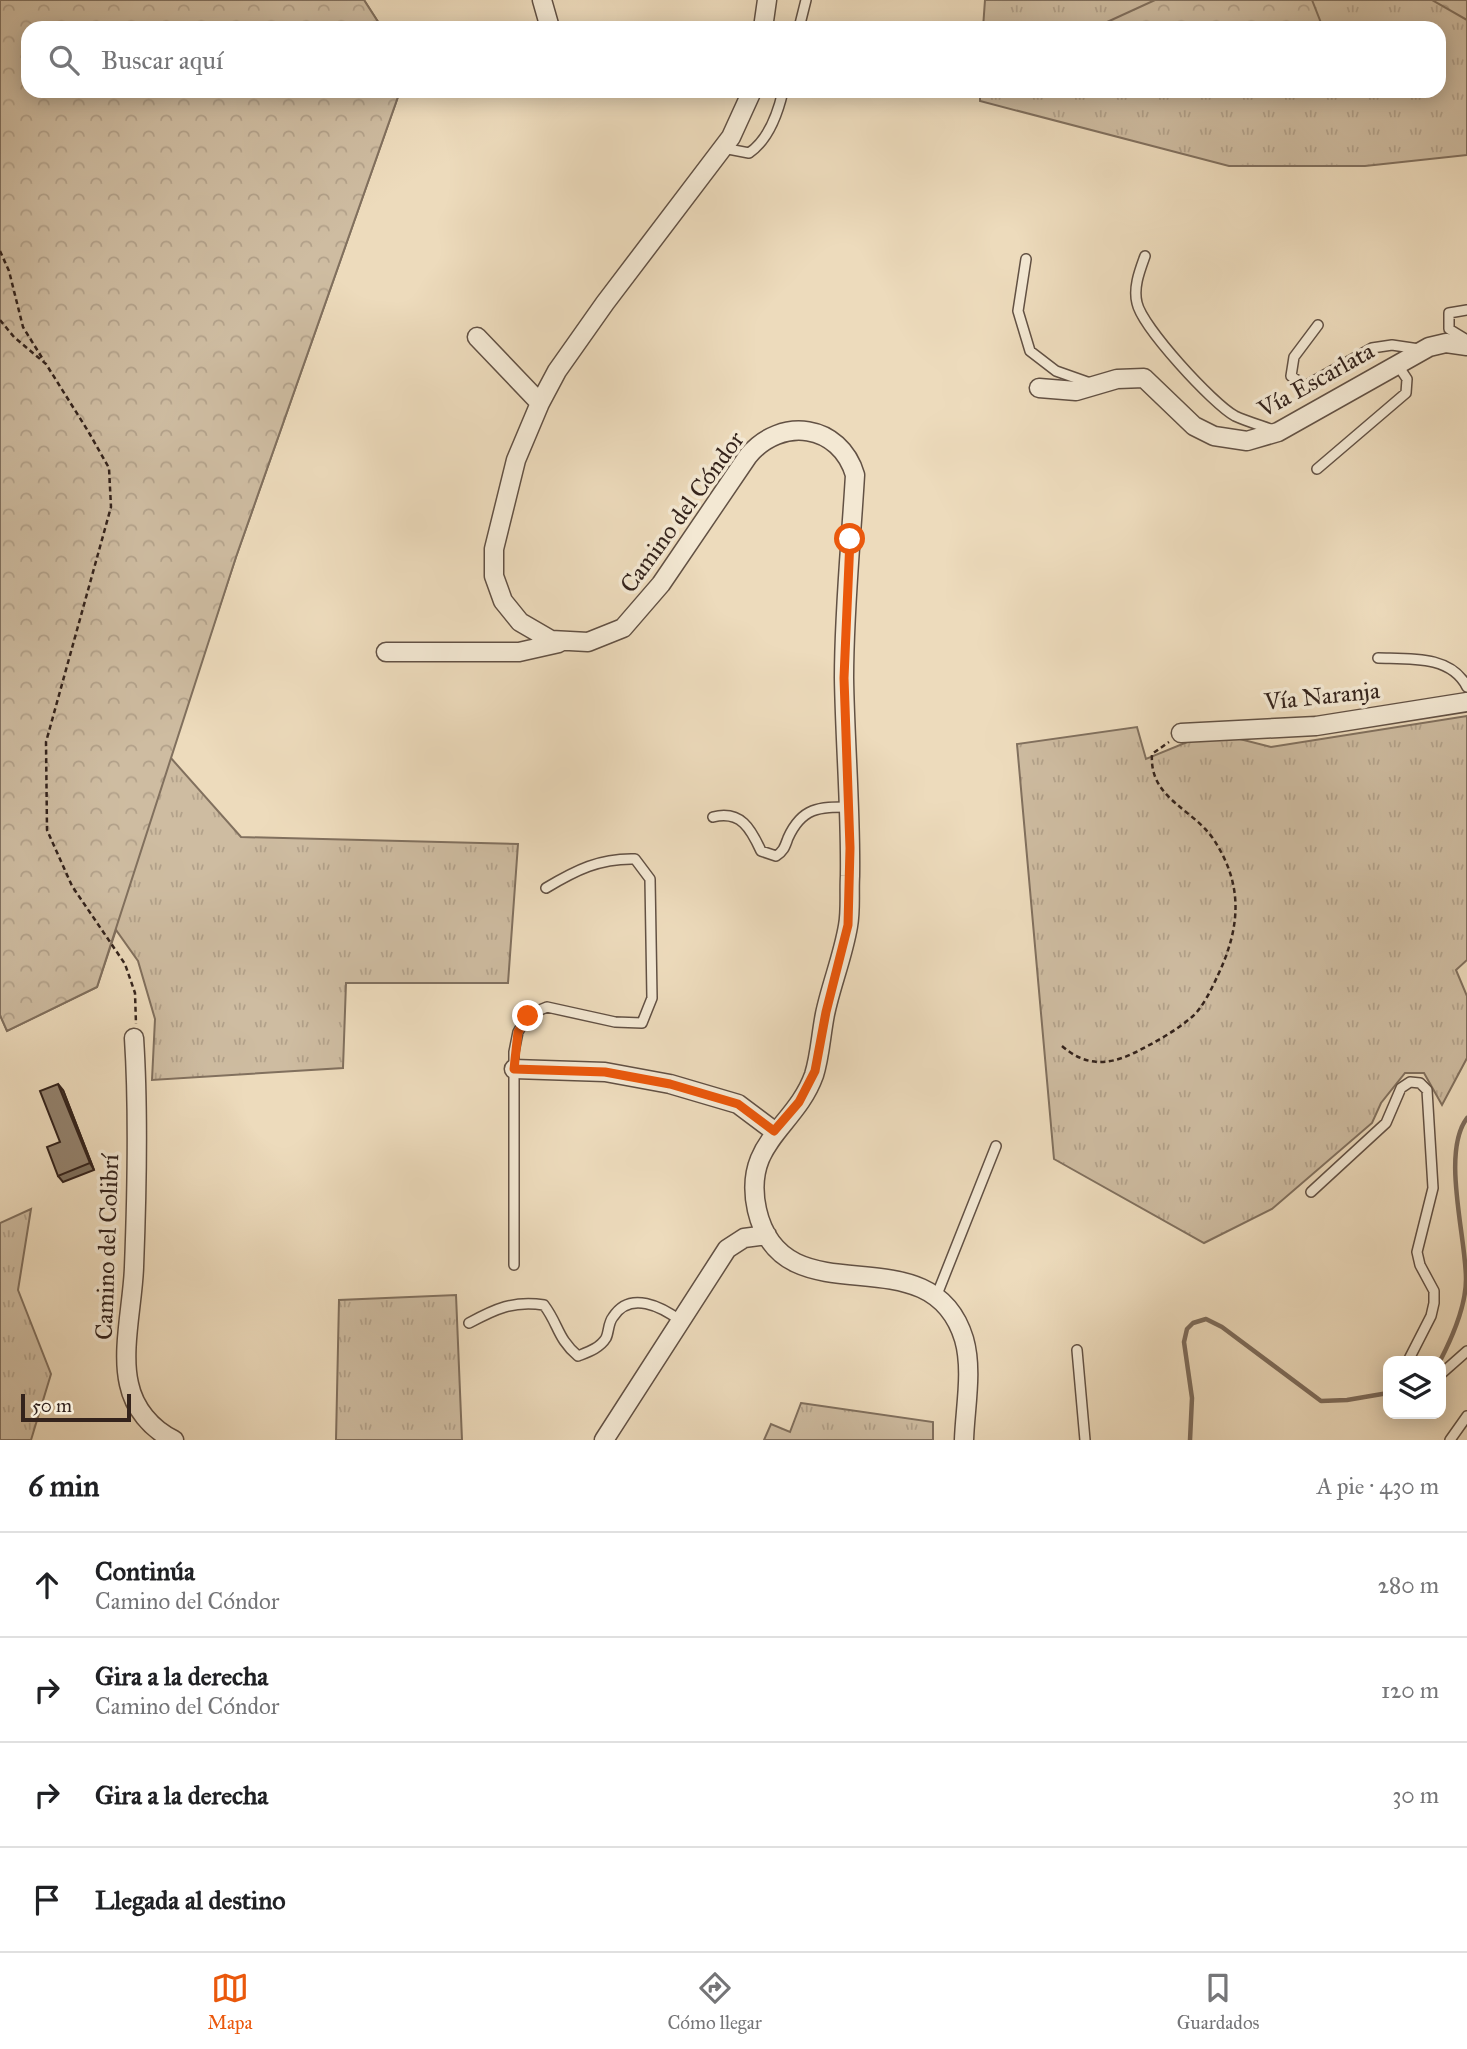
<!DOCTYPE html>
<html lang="es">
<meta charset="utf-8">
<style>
:root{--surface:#fff;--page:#f6f6f6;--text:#202124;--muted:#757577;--line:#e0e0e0;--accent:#ea580c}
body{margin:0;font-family:"IM FELL Great Primer",serif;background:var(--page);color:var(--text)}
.controls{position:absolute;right:21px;bottom:21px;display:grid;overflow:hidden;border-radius:14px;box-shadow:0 4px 18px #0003}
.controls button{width:63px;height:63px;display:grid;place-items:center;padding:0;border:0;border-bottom:2px solid var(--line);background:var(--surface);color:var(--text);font:35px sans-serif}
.scale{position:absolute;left:21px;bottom:18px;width:110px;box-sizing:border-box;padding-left:7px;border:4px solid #34231c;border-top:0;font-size:19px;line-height:24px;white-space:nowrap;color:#34231c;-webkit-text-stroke:5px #f3e8d3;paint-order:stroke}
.stop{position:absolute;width:21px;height:21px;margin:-16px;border:5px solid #ea580c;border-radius:50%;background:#fff}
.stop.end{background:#ea580c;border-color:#fff;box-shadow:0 2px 7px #0008}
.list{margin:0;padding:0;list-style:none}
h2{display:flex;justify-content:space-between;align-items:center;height:91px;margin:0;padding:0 28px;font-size:30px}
h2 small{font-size:23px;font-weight:400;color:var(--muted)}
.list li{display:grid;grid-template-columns:46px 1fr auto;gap:21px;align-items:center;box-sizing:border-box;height:105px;padding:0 28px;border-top:2px solid var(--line)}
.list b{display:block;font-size:26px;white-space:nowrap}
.list p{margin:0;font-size:23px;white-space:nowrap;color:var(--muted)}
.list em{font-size:23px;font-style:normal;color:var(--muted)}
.icon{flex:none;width:38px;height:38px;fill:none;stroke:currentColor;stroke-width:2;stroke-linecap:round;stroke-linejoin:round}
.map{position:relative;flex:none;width:1467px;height:1440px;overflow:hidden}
.search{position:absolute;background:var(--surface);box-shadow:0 4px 18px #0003;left:21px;right:21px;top:21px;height:77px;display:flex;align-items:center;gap:18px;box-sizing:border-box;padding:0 24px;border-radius:21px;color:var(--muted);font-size:26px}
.sheet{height:511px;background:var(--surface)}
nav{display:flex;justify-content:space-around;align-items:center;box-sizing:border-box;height:98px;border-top:2px solid var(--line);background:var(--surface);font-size:19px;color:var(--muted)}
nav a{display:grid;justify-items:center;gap:4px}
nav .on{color:var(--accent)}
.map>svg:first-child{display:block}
.grass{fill:url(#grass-tufts);stroke:#81705e;stroke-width:2}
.forest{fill:url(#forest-crowns);stroke:#81705e;stroke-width:2}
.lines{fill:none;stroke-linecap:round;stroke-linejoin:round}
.stream{stroke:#7d6c5c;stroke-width:4.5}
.service-casing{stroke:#625144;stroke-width:12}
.minor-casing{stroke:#625144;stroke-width:21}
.path{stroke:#34231c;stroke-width:2.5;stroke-dasharray:5 3.5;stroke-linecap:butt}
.service{stroke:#f3e8d3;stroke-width:9}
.minor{stroke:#f3e8d3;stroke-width:18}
.wall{fill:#7f715f;stroke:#34231c;stroke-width:2}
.shaded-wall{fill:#685c4e;stroke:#34231c;stroke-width:2}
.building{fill:#94836f;stroke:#34231c;stroke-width:2}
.route{stroke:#ea580c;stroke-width:9}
.labels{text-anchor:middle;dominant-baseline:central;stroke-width:7;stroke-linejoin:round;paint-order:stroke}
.street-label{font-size:24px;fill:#34231c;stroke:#f3e8d3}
</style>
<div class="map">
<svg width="1467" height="1440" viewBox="0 0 1467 1440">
<defs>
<pattern id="grass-tufts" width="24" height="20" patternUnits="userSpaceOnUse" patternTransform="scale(1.75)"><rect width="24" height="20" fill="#cebca1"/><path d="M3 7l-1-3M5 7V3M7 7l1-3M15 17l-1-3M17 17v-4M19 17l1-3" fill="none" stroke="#b2a18a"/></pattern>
<pattern id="forest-crowns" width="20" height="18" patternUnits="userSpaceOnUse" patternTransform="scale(1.75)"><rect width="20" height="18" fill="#cebca1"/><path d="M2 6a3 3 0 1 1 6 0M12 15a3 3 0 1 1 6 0" fill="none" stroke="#b2a18a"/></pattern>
</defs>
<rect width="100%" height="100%" fill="#eddbbc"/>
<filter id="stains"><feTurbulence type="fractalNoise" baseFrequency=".00286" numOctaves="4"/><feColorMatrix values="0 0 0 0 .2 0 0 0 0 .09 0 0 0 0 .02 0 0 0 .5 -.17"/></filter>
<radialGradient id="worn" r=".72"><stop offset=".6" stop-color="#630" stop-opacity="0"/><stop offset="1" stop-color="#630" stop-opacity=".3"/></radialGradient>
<path class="grass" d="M 0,0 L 364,0 L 382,28 L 28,28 L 28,91 L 400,91 L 236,557 L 170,757 L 241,837 L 518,844 L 508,983 L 346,983 L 343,1068 L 152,1080 L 155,1019 L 138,961 L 116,930 L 97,987 L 7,1031 L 0,1015 Z
M 985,0 L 1467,0 L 1467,155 L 1365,166 L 1229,166 L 980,101 L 980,91 L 1439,91 L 1439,28 L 983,28 Z
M 1467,716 L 1467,960 L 1456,970 L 1467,996 L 1467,1058 L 1442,1105 L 1424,1073 L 1405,1073 L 1381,1103 L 1372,1123 L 1272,1209 L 1204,1243 L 1054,1159 L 1017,744 L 1137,727 L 1146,759 L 1202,736 L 1228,736 L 1271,747 Z
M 31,1209 L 18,1290 L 51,1374 L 31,1440 L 0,1440 L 0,1223 Z
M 456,1295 L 462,1440 L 336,1440 L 339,1300 Z
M 801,1403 L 933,1422 L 933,1440 L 764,1440 L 771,1424 L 790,1432 Z"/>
<path class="forest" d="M 0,0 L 364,0 L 382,28 L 28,28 L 28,91 L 400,91 L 236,557 L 97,987 L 7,1031 L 0,1015 Z
M 1155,0 L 1312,0 L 1323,28 L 1094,28 Z
M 1432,0 L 1467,0 L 1467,20 Z"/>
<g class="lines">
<path class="stream" d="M 1440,1361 C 1452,1338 1466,1305 1466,1279 C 1466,1237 1441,1152 1467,1118
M 1190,1440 L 1192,1398 L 1184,1342 L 1187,1329 L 1193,1323 L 1206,1319 L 1222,1327 L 1321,1401 L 1347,1400 L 1388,1393"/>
<g class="service-casing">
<path id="service" d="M 799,28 L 806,0
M 723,148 L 749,153 C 768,140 778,113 783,91
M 1145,256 C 1140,270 1133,287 1137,303 C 1142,327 1213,404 1235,416 C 1248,422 1263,426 1276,431
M 1026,259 L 1018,311 L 1030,351 L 1056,371 L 1090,383
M 1467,310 L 1449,313 L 1449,329 L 1467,340
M 1318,325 L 1294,357 L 1291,376 L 1305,386 L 1372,348 L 1392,345 L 1419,349
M 1317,469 L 1406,393 L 1407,379 L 1397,364
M 1378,658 C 1409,659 1451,655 1467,687
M 713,817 C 741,810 751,829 761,851 L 776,856 C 784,851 785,846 788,838 C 802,807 819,807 849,807
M 1311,1192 L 1386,1123 L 1401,1088 L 1410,1082 L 1420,1083 L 1427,1090 L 1433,1188 L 1417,1252 L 1420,1265 L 1434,1291 L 1434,1303 L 1431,1316 L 1408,1361
M 514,1265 L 514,1052 L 518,1032 L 528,1015 L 547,1007 L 615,1022 L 642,1023 L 652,998 L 650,879 L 635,859 C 600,858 576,870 546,888
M 936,1297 L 996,1146
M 469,1323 C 495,1309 514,1300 544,1305 C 559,1325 557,1338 578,1356 C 588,1352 600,1348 606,1338 C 609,1332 608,1323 613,1317 C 630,1290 662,1307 681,1321
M 1077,1350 L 1085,1440
M 1441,1374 L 1467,1351
M 1450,1440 L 1467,1416"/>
</g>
<g class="minor-casing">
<path id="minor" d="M 542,0 L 550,28
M 763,28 L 767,0
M 752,91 L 731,137 L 605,303 L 557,371 L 540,403 L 516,460 L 494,549 L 494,576 L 503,601 L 520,622 L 551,640 L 588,642 L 623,628 L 661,584 L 748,456 C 781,416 840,424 855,475 C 851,543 844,610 844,678 C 845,744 851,810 850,876 C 849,892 851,910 848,926 C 843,956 831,985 825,1014 C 821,1034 820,1056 814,1075 C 795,1128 742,1142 757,1210 C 783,1324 930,1228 964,1339 C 973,1370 965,1408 964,1440
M 477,337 L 540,403
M 1039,388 L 1076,391 L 1117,379 L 1144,378 L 1194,426 L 1214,436 L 1247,441 L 1278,432 L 1429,347 L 1446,343 L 1467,346
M 386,652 L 519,652 L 559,643
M 1181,733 L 1316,726 L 1467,702
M 134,1038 C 139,1114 137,1191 134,1267 C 133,1302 121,1350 129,1384 C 134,1408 151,1429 174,1440
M 514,1069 L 605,1072 L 670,1084 L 738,1104 L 774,1131
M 604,1440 L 727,1249 L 744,1238 L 767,1235"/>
</g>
<path class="path" d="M 0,251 L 9,271 L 23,327 L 44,361
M 0,320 L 14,337 L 46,364 L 88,431 L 109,468 L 111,507 L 46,742 L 47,830 L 72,886 L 125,964 L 135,993 L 136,1024
M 1062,1046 C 1085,1066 1107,1066 1134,1053 C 1154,1043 1176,1031 1193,1016 C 1203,1007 1212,988 1218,975 C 1240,928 1244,886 1214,840 C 1193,808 1149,799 1152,754 L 1169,742"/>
<use href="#service" class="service"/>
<use href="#minor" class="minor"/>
</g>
<path class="wall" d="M 63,1090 L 94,1170 L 63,1182 L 58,1176 Z"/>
<path class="shaded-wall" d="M 58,1084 L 63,1090 L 94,1170 L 90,1163 Z"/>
<path class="building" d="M 58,1084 L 90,1163 L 58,1176 L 47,1147 L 60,1142 L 40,1091 Z"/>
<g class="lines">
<path class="route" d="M 528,1016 L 518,1032 L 514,1069 L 605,1072 L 670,1084 L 738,1104 L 774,1131 L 799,1102 L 815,1071 L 826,1012 L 848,925 L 850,848 L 844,678 L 850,539"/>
</g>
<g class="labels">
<g class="street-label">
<text transform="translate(1316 380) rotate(-29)">Vía Escarlata</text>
<text transform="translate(682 512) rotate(-54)">Camino del Cóndor</text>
<text transform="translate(1322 696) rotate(-6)">Vía Naranja</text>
<text transform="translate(107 1247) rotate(-88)">Camino del Colibrí</text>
</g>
</g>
<rect width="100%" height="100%" filter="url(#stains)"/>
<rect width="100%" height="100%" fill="url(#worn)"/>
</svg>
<div class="controls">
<button><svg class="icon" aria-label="layers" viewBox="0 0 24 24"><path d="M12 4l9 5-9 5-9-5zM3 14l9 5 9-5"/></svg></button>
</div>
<div class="scale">50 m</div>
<div class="stop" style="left:850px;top:539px"></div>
<div class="stop end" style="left:528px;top:1016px"></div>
<div class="search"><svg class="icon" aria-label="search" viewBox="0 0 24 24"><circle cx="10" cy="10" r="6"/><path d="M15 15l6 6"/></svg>Buscar aquí</div>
</div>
<section class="sheet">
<h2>6 min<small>A pie · 430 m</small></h2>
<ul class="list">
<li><svg class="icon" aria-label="ahead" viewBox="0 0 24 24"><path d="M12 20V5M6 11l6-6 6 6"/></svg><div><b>Continúa</b><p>Camino del Cóndor</p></div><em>280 m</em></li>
<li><svg class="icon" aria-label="right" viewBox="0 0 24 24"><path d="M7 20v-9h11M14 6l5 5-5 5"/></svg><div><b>Gira a la derecha</b><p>Camino del Cóndor</p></div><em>120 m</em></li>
<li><svg class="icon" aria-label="right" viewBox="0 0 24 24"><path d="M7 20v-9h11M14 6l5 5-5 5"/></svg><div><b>Gira a la derecha</b></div><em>30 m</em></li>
<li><svg class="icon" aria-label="arrive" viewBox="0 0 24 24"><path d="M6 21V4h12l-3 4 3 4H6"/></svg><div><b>Llegada al destino</b></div></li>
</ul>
</section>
<nav>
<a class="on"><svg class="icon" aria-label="map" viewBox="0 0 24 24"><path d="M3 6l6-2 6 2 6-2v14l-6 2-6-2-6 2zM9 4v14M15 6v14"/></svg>Mapa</a>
<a><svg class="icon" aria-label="directions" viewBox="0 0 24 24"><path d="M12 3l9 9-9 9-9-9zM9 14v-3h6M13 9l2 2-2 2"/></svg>Cómo llegar</a>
<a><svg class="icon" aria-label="saved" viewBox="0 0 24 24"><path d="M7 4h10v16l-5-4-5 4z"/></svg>Guardados</a>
</nav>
